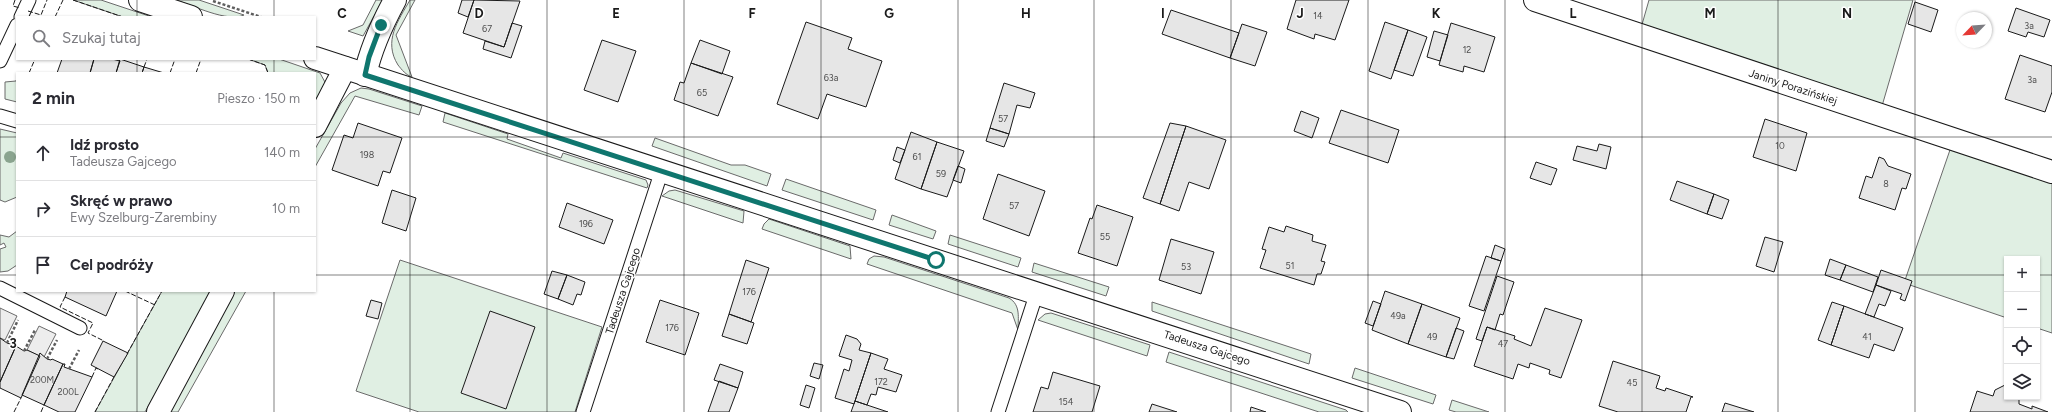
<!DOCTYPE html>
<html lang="pl">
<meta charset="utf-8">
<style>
:root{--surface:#fff;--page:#f7f7f7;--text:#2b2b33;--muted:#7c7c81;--line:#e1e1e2}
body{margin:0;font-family:Figtree,sans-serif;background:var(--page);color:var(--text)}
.controls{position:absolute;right:12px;bottom:12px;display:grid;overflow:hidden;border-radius:0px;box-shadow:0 1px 3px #0004}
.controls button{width:36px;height:36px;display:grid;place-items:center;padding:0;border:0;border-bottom:1px solid var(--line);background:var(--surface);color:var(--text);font:20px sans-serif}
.compass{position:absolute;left:1956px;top:12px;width:36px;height:36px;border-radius:50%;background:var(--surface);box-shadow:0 1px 3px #0004;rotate:245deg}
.stop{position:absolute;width:12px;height:12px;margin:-9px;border:3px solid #0f766e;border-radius:50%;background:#fff}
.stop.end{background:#0f766e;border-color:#fff;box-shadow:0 1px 4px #0008}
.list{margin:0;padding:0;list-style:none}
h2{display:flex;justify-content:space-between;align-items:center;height:52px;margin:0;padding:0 16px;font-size:17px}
h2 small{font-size:13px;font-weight:400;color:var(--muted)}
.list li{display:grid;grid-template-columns:26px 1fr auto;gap:12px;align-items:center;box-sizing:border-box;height:56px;padding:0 16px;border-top:1px solid var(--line)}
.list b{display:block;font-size:15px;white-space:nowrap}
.list p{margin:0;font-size:13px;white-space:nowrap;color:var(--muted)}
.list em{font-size:13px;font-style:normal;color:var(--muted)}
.icon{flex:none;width:22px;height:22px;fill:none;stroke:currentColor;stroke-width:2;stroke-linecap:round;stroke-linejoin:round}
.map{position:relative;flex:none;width:2052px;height:412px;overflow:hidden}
.search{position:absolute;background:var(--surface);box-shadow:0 1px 3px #0004;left:16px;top:16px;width:300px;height:44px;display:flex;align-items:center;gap:10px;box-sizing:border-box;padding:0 14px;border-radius:0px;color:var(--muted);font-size:15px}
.panel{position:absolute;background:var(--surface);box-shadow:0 1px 3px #0004;left:16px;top:72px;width:300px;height:220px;border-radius:0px}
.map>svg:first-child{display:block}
.green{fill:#e0efe3;stroke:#6a6a6a}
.parking{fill:#ededed;stroke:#6a6a6a}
.building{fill:#e6e6e6;stroke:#1a1a1a}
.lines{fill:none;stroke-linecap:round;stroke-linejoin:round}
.lane-casing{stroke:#1a1a1a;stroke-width:15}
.street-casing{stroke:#1a1a1a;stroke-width:24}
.secondary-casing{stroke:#1a1a1a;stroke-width:24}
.path{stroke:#5f5f5f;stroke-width:2.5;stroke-dasharray:3 2;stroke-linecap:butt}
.lane{stroke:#fff;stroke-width:13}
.street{stroke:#fff;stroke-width:22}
.secondary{stroke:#fff;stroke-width:22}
.fence{stroke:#1a1a1a;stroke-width:1;stroke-dasharray:5 2;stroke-linecap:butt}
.tree{fill:#8aa48f}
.route{stroke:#0f766e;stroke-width:5}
.grid{fill:none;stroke:#1a1a1a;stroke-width:1;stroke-opacity:0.55}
.labels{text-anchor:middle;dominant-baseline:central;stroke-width:3;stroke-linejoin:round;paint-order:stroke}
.number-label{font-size:9px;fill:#4d4d4d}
.street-label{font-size:11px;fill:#1a1a1a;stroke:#fff}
.grid-label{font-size:13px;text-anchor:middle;font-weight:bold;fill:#1a1a1a;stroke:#fff;stroke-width:3;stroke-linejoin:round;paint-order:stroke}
</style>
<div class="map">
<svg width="2052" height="412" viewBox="0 0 2052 412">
<rect width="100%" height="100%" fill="#fff"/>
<path class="green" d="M 73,0 L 101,0 L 152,17 L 123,17 Z
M 176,0 L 199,0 L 244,15 C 228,23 192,5 176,0 Z
M 376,0 L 383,0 L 363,36 L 348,31 L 363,25 Z
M 410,0 L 415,0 L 396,35 L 412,77 C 406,75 402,70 398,65 C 383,41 398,21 410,0 Z
M 1649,0 L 1913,0 L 1882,106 L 1641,28 Z
M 248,59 L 279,59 L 320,73 L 326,84 L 315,110 L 315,73 L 268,73 L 265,65 Z
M 17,78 L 17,102 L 5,99 L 5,82 L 16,81 Z
M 361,88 L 369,89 L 422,106 L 419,115 L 355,96 L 315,167 L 315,149 L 341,103 L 350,93 Z
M 445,113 L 508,134 L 507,139 L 561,158 L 563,153 L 646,180 L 648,185 L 647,188 L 443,122 Z
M 0,129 L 17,133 L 17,197 L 5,202 L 0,200 Z
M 655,138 L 731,165 L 745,165 L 771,174 L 767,186 L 652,146 Z
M 1951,147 L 2052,181 L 2052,333 L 2037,328 L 2037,259 L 2007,259 L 2007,318 L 1904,283 Z
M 786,179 L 876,210 L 873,220 L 782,190 Z
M 675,190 L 744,211 L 743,223 L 662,196 L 669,191 Z
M 892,215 L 936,231 L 933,239 L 889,225 Z
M 769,219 L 850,246 L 851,259 L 762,229 L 764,224 Z
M 17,231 L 17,265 L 8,271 L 0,272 L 0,249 L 6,247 L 4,243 L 0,245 L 0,235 L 9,237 Z
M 950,235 L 1021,258 L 1018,267 L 948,244 Z
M 874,256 L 884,257 L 1009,298 C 1021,305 1018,318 1018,330 L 1012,313 L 867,264 L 869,259 Z
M 400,260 L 602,327 L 575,412 L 419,412 L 356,391 Z
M 1034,263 L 1109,287 L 1106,296 L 1032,272 Z
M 162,291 L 213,291 L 145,412 L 95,412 Z
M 235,291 L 246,291 L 178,412 L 168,412 Z
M 1152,302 L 1311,354 L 1309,364 L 1152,311 Z
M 1051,313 L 1150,345 L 1147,356 L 1038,320 L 1045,314 Z
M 1169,352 L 1346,410 L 1348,412 L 1319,412 L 1166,362 Z
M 1355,368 L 1436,395 L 1433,404 L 1352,378 Z
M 1452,400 L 1489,412 L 1456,412 L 1449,410 Z"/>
<path class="parking" d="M 0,308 L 17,316 L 5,340 L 0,338 Z
M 39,326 L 56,334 L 44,357 L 40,353 L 39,356 L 27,350 Z"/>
<path class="building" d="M 462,0 L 474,0 L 468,17 L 458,13 Z
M 474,0 L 520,1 L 504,47 L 463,33 Z
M 1296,0 L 1349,0 L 1335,40 L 1315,34 L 1314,39 L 1287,29 Z
M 1915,2 L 1938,10 L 1931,32 L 1908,24 Z
M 2016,8 L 2050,20 L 2044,37 L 2028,32 L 2026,37 L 2008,31 Z
M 1171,10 L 1239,33 L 1230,58 L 1162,34 Z
M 806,22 L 852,38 L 848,49 L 882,61 L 866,107 L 827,94 L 818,119 L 777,104 Z
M 1385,22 L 1408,30 L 1391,79 L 1369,71 Z
M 512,23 L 522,26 L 511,58 L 483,49 L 485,41 L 504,47 Z
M 1451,23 L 1495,37 L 1484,72 L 1464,66 L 1463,72 L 1439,65 Z
M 1242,24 L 1267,32 L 1255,66 L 1230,58 Z
M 1408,30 L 1427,37 L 1413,76 L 1394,70 Z
M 1434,31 L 1448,35 L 1440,61 L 1427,57 Z
M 602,40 L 636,51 L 618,102 L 584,90 Z
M 700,40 L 730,51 L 722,74 L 691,63 Z
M 2020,55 L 2052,66 L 2052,92 L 2045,112 L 2005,99 Z
M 62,59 L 94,59 L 90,73 L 57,73 Z
M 94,59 L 112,59 L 120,61 L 116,73 L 90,73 Z
M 120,59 L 144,67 L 142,73 L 116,73 Z
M 691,63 L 733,77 L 718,116 L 674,100 L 680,82 L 684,83 Z
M 144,67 L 164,73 L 142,73 Z
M 1004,83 L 1035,93 L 1030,108 L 1017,105 L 1009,134 L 990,128 Z
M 1341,110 L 1399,130 L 1388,163 L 1329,143 Z
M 1301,111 L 1319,118 L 1312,138 L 1294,131 Z
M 1765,119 L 1807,133 L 1796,171 L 1753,157 Z
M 358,123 L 402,138 L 390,173 L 383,171 L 378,186 L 332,170 L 344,135 L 353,138 Z
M 1170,123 L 1186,126 L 1160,204 L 1143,198 Z
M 1186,126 L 1226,140 L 1209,189 L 1189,182 L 1179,211 L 1160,204 Z
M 990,128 L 1009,134 L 1004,147 L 986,141 Z
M 911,132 L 937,142 L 921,189 L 895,179 Z
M 937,142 L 964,151 L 947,197 L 921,189 Z
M 1599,144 L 1611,147 L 1606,169 L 1573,160 L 1577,146 L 1597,151 Z
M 897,147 L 905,150 L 900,163 L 893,160 Z
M 1879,157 L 1884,159 L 1888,166 L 1911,174 L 1906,189 L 1902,188 L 1895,210 L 1859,198 L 1866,176 L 1872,178 Z
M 1536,162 L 1557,169 L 1551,185 L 1530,178 Z
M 958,166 L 965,169 L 961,183 L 953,180 Z
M 998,174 L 1045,191 L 1029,236 L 983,219 Z
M 1677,181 L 1714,194 L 1707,214 L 1670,200 Z
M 392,190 L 416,198 L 406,231 L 382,223 Z
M 1714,194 L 1729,200 L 1722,219 L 1707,214 Z
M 567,203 L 613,220 L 604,244 L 559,227 Z
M 1097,205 L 1133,217 L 1117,266 L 1078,253 L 1090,218 L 1092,219 Z
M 1286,226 L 1313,235 L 1312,241 L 1326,245 L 1321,261 L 1325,262 L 1321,274 L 1317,274 L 1314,285 L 1260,268 L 1266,250 L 1262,249 L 1269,227 L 1284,232 Z
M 1765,237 L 1783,242 L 1774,272 L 1756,266 Z
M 1171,239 L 1214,252 L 1201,294 L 1159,280 Z
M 1495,245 L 1505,249 L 1501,261 L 1491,258 Z
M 1486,256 L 1501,261 L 1484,311 L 1469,306 Z
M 1830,259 L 1846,265 L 1840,280 L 1825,275 Z
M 746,260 L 769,268 L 751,322 L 729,314 Z
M 1846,265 L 1878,277 L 1873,292 L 1840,280 Z
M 1881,270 L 1912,281 L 1905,301 L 1900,299 L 1902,294 L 1876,285 Z
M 552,271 L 567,275 L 558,299 L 544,294 Z
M 567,275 L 585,282 L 581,295 L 577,294 L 573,305 L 558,299 Z
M 1497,276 L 1514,282 L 1503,315 L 1500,314 L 1495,330 L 1487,327 L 1482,341 L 1476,339 Z
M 1876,285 L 1891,291 L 1885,306 L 1879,304 L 1874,317 L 1865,314 Z
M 67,291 L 117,291 L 106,316 L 65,297 Z
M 1385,291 L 1422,304 L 1408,344 L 1372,330 Z
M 371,300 L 382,303 L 378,319 L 366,316 Z
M 660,300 L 699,313 L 685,355 L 646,342 Z
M 1373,301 L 1381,304 L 1373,326 L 1365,323 Z
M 1832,302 L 1844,306 L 1831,345 L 1818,340 Z
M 1422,304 L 1460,318 L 1446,357 L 1408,344 Z
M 1844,306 L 1903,328 L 1894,351 L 1874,344 L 1869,358 L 1831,345 Z
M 1545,308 L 1582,320 L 1561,378 L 1549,374 L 1550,370 L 1530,363 L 1529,368 L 1518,364 L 1513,379 L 1474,366 L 1487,327 L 1515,336 L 1514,339 L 1531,346 Z
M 490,311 L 535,327 L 506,409 L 461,393 Z
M 729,314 L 754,323 L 747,344 L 722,336 Z
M 1456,328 L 1464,331 L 1454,359 L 1446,357 Z
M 846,335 L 857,339 L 861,344 L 859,350 L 871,353 L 854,404 L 835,398 L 844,369 L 849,371 L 852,360 L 839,356 Z
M 0,338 L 7,343 L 16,346 L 0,382 Z
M 103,341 L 128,353 L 114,377 L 91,365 Z
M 16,346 L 24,351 L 27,350 L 40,356 L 21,398 L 0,388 L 0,382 Z
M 40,353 L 47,359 L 51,360 L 52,359 L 63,364 L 44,405 L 22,395 Z
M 871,353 L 888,359 L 884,369 L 902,375 L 896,392 L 878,387 L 876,395 L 871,394 L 867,405 L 855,401 Z
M 1613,361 L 1660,376 L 1656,388 L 1665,391 L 1666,388 L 1693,397 L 1691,397 L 1686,412 L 1618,412 L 1599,406 Z
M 814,363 L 823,365 L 819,379 L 810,376 Z
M 63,364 L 65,364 L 64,367 L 92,377 L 75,412 L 59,412 L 44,405 Z
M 720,364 L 743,372 L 738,388 L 714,380 Z
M 1053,372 L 1100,386 L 1092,412 L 1033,412 L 1041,387 L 1048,389 Z
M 719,381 L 738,388 L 729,412 L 708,412 Z
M 806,385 L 815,388 L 809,408 L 800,405 Z
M 2005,385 L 2007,386 L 2007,397 L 2019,397 L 2019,404 L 2032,409 L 2032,406 L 2048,412 L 1970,412 L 1977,391 L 1993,396 L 1995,390 Z
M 855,401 L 888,412 L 851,412 Z
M 1725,403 L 1754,412 L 1722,412 Z
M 1152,404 L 1177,412 L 1149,412 Z
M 1251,407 L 1266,412 L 1250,412 Z"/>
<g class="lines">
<g class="lane-casing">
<path id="lane" d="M 21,17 L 29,0
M 0,61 L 17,25
M 0,116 L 17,121
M 0,288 L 80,328
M 583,412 L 662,170
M 998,412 L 1037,292"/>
</g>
<g class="street-casing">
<path id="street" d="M 1535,0 L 2052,172
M 365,75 C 371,48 382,24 395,0
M 315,126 L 345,68
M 158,412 L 223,291"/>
</g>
<g class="secondary-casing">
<path id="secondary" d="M 140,0 L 191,17
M 315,58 L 1400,412"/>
</g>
<path class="path" d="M 213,1 L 261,17
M 7,343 L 18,320
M 24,351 L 35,330
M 47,359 L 57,340
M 69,369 L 79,350"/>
<use href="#lane" class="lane"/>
<use href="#street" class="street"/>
<use href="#secondary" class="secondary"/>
<path class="fence" d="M 15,0 L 13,6 L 20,8
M 73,0 L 123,17
M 28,11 L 41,15 L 47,0
M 55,17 L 63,0
M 248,59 L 265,65 L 268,73
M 144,67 L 147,59
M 29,73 L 35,59
M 170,73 L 175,59
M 196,73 L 201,59
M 125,291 L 155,305
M 65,297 L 60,307 L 93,323 L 88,333 L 104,341
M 127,354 L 162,291
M 92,377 L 96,368 L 98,369
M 14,412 L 21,398
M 41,412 L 44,405
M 95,412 L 115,375"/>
</g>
<circle class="tree" cx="10" cy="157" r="6"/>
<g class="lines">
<path class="route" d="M 381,25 L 369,57 L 365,75 L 936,260"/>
</g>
<path class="grid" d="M 137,0 L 137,17M 274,0 L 274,17M 410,0 L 410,412M 547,0 L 547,412M 684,0 L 684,412M 821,0 L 821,412M 958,0 L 958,412M 1094,0 L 1094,412M 1231,0 L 1231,412M 1368,0 L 1368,412M 1505,0 L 1505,412M 1642,0 L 1642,412M 1778,0 L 1778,412M 1915,0 L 1915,412M 137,59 L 137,73M 274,59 L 274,73M 0,137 L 17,137M 315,137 L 2052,137M 0,275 L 17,275M 315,275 L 2007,275M 2037,275 L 2052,275M 137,291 L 137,412M 274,291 L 274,412"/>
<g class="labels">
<g class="number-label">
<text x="1318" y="15">14</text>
<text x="2029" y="25">3a</text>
<text x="487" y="28">67</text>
<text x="1467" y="49">12</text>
<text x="831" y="77">63a</text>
<text x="2032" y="79">3a</text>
<text x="702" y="92">65</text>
<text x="1003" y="118">57</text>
<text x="1780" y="145">10</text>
<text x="367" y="154">198</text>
<text x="917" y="156">61</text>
<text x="941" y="173">59</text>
<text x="1886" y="183">8</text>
<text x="1014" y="205">57</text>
<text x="586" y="223">196</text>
<text x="1105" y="236">55</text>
<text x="1290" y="265">51</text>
<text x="1186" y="266">53</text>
<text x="749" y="291">176</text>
<text x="1398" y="315">49a</text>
<text x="672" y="327">176</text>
<text x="1432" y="336">49</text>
<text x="1867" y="336">41</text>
<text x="1503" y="343">47</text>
<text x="42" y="379">200M</text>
<text x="881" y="381">172</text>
<text x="1632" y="382">45</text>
<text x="68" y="391">200L</text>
<text x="1066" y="401">154</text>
</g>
<g class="street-label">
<text transform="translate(1793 87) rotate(18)">Janiny Porazińskiej</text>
<text transform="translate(623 291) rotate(-72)">Tadeusza Gajcego</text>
<text transform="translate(1207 348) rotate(18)">Tadeusza Gajcego</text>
</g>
</g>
<g class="grid-label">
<text x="342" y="18">C</text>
<text x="479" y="18">D</text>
<text x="616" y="18">E</text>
<text x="752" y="18">F</text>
<text x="889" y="18">G</text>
<text x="1026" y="18">H</text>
<text x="1163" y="18">I</text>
<text x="1300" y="18">J</text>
<text x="1436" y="18">K</text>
<text x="1573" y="18">L</text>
<text x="1710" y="18">M</text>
<text x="1847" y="18">N</text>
<text x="13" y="348">3</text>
</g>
</svg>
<div class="controls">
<button>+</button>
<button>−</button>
<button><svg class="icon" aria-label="locate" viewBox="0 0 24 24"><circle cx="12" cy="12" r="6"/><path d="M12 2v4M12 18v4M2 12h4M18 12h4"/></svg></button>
<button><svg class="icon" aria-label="layers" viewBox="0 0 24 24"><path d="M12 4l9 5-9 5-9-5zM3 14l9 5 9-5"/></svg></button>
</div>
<svg class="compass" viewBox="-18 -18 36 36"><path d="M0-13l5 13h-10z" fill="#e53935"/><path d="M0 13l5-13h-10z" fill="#7c7c81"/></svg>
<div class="stop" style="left:936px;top:260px"></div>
<div class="stop end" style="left:381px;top:25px"></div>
<div class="search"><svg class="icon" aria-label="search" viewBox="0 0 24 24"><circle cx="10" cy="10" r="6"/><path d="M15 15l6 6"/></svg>Szukaj tutaj</div>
<section class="panel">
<h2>2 min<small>Pieszo · 150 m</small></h2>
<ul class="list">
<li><svg class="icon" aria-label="ahead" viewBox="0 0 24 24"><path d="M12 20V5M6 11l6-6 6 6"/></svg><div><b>Idź prosto</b><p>Tadeusza Gajcego</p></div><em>140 m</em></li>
<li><svg class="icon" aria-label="right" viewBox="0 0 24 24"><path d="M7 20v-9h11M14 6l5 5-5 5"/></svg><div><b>Skręć w prawo</b><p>Ewy Szelburg-Zarembiny</p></div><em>10 m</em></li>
<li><svg class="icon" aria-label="arrive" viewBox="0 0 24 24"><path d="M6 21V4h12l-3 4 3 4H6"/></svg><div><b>Cel podróży</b></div></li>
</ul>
</section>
</div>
